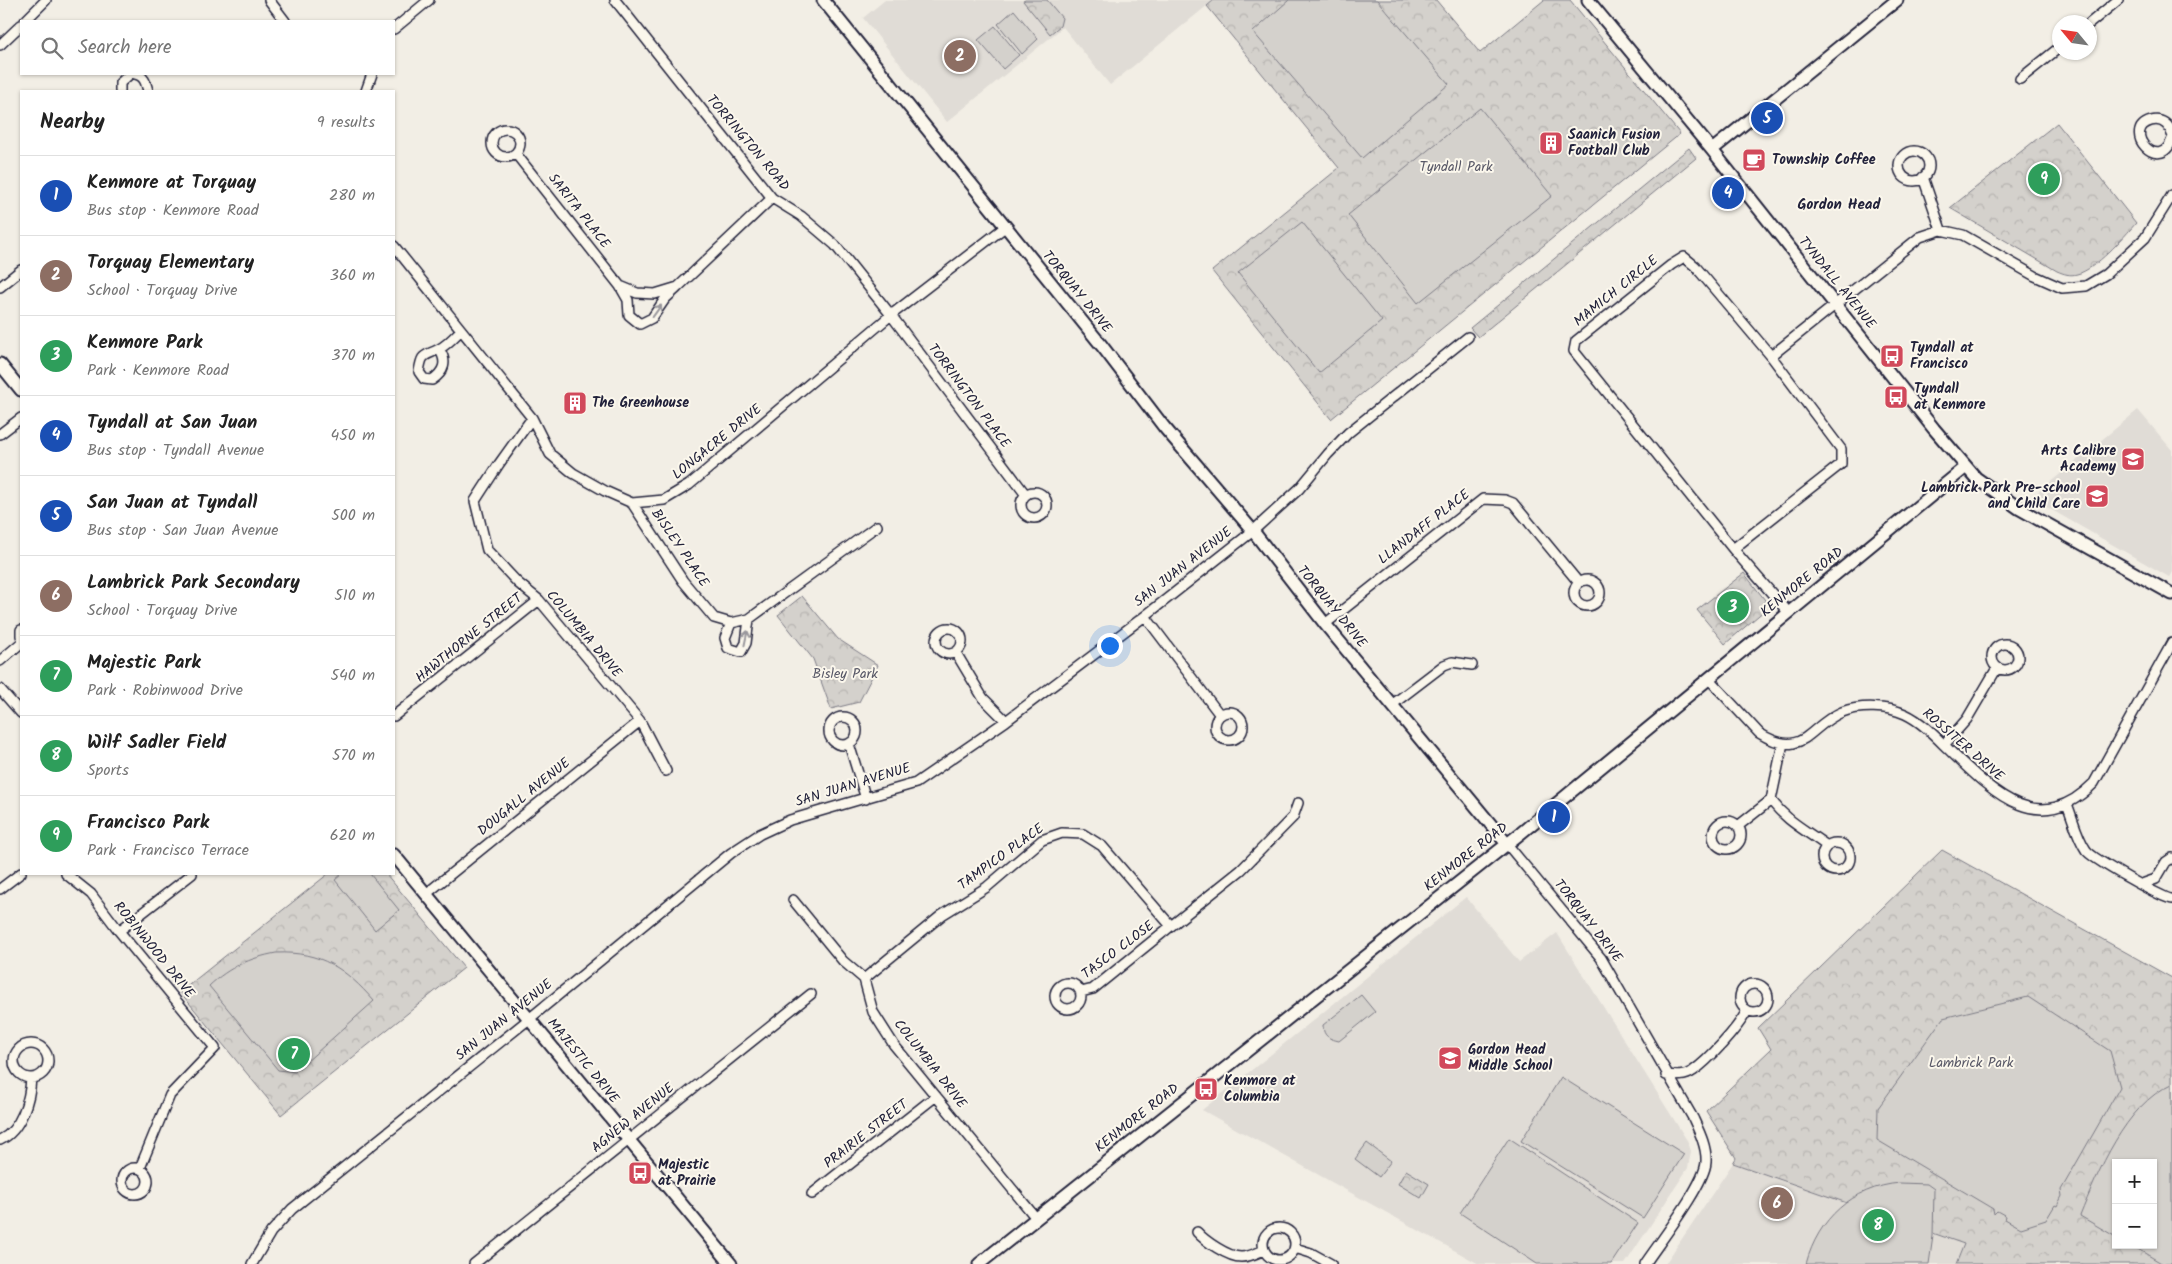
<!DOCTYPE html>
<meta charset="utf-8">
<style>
:root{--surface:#fff;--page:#f2f2f2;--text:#222;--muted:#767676;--line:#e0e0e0;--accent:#0b8043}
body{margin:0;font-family:Kalam,sans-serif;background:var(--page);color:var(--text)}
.controls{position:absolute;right:15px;bottom:15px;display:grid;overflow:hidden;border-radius:0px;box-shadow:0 1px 4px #0004}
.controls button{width:45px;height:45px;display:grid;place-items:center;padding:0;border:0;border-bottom:1px solid var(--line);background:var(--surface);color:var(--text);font:25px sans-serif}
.compass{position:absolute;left:2052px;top:15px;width:45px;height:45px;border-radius:50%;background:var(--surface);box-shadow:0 1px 4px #0004;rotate:299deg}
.you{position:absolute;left:1109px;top:645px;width:18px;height:18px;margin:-12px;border:4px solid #fff;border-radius:50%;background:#1a73e8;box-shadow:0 0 0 8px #1a73e833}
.badge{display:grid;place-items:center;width:32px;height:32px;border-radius:50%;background:var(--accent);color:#fff;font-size:16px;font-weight:700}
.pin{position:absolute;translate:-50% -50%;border:2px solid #fff;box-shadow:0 1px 5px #0006}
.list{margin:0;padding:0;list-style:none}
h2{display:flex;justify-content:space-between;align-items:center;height:65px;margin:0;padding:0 20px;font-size:21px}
h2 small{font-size:16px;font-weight:400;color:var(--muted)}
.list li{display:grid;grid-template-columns:32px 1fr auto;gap:15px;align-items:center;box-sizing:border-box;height:80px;padding:0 20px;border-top:1px solid var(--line)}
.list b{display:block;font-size:19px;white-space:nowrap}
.list p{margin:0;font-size:16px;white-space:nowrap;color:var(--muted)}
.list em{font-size:16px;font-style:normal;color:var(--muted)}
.icon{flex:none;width:28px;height:28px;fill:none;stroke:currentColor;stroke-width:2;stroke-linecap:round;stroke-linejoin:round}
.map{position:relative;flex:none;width:2172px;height:1264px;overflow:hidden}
.search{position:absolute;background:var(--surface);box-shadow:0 1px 4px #0004;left:20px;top:20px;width:375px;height:55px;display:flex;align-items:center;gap:12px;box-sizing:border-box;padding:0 18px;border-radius:0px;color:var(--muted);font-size:19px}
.panel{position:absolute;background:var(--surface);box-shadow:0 1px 4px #0004;left:20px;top:90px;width:375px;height:785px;border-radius:0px}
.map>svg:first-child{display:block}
.built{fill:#e0dcd6}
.park{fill:url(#park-crowns);stroke:#7b7a84;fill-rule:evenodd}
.garden{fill:#d4d1cc;stroke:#7b7a84}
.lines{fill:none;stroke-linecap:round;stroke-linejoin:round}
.minor-casing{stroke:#22223b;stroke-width:12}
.tertiary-casing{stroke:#22223b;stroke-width:15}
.minor{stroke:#fbf7ec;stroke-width:9}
.tertiary{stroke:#fbf7ec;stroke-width:11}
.oneway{stroke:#99979c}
.labels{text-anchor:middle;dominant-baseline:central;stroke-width:4;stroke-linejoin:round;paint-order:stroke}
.poi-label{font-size:14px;font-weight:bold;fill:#22223b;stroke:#fbf7ec;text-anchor:start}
.street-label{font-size:14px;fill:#22223b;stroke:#fbf7ec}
.park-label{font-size:14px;fill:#575766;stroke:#fbf7ec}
.neighbourhood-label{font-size:15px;font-weight:bold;fill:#22223b;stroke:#fbf7ec}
</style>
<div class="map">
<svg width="2172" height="1264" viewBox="0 0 2172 1264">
<defs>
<pattern id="park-crowns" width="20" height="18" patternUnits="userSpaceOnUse" patternTransform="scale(1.25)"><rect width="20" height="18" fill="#d4d1cc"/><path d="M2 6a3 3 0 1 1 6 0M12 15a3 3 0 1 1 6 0" fill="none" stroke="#b6b3b0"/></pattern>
</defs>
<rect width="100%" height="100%" fill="#f2eee5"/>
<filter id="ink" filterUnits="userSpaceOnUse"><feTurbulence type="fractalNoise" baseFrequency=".02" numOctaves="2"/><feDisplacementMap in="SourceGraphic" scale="10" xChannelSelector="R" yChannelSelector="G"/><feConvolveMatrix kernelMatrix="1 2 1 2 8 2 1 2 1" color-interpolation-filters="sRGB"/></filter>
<g filter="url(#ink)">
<path class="built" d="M 885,0 L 1214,0 L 1110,85 L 1063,27 L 947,122 L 863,18 Z
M 2138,410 L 2172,450 L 2172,572 L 2169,577 L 2031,498 Z
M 1466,897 L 1519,962 L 1557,933 L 1688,1142 L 1691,1151 L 1688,1168 L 1625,1264 L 1479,1264 L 1202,1110 Z
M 1733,1163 L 1964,1244 L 1956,1264 L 1665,1264 Z"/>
<path class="park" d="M 1025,0 L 1047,0 L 1062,18 L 1060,26 L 1050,34 L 1023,1 Z
M 1214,0 L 1436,0 L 1480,53 L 1544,0 L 1570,0 L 1680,134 L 1331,419 L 1212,271 L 1339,168 L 1207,6 Z
M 2057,123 L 2136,223 C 2124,237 2095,270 2077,274 C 2070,276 2064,274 2057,271 L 1950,208 Z
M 1689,148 L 1696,158 L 1478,337 L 1470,328 Z
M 1744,573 L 1765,600 L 1765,610 L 1725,644 L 1697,610 Z
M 802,596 L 838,639 L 878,665 L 859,702 L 831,709 L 813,659 L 778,615 Z
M 1942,850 L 2172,978 L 2172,1264 L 1956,1264 L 1964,1244 L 1733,1163 L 1736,1158 L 1706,1111 L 1771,1049 L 1758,1028 ZM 2116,1163 L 2153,1163 L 2153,1245 L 2116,1245 Z
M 328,874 L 386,874 L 464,968 L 281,1115 L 180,992 Z
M 1406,1170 L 1429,1184 L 1421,1198 L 1398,1184 Z"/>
<path class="garden" d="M 1289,0 L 1377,0 L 1449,84 L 1362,158 L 1253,32 Z
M 1014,10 L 1038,39 L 1022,54 L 998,24 Z
M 995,26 L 1019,55 L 1003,69 L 978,40 Z
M 1480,108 L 1552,196 L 1418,303 L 1348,215 Z
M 1302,222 L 1382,321 L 1319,373 L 1238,273 Z
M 342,874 L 370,874 L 399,910 L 375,930 L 335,880 Z
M 276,953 C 321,951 346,969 374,1001 L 295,1072 L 278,1070 L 209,986 C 229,967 250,958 276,953 Z
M 1361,995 L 1375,1012 L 1339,1041 C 1330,1039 1323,1037 1323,1025 Z
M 2028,997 L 2110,1051 L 2120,1087 L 2061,1190 L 2062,1196 L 2057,1206 L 2055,1205 L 2046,1220 L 2021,1228 L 2005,1219 L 2006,1216 L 1997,1211 L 1994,1214 L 1993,1209 L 1877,1140 L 1878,1108 L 1943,1018 Z
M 1561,1077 L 1684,1154 L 1643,1218 L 1521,1141 Z
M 2172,1084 L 2172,1264 L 2163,1264 L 2131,1245 L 2153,1245 L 2153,1163 L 2116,1163 L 2116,1237 L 2080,1216 C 2098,1172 2125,1105 2172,1084 Z
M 1509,1138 L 1638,1223 L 1611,1264 L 1537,1264 L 1460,1213 Z
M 1367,1143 L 1391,1161 L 1379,1177 L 1355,1159 Z
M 1900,1183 L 1927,1184 L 1934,1189 L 1933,1236 L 1929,1264 L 1806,1264 C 1818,1219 1852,1187 1900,1183 Z"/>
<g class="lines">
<g class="minor-casing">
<path id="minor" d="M 269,0 L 285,21
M 615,0 L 772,198 L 801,216 L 835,245 L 891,315 L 1026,495
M 25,21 L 46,0
M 2090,23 L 2118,0
M 394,29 L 429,0
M 0,45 L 21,25
M 135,74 C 144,75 146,83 148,91
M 2020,79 L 2060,47
M 120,91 L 120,83 L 130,74
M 366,91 L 372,74
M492 143a14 14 0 1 1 28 0a14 14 0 1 1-28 0Z
M 2172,134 C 2169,125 2162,118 2151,121 C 2120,130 2160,175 2172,139
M1899 166a15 15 0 1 1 30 0a15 15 0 1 1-30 0Z
M 516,154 L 620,286 L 637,293 L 655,294 L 678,287 L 772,198
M 1923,177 L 1941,230
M 394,246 L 532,418 L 550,454 L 573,473 L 605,491 L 632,503 L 664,500 L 689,485 L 891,315 L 1005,227
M 620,286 L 628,300 L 629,315 L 640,324 L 652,318 L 665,299 L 677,288
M 0,287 L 21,270
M 439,349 C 448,362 444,372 432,380 L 424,379 L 419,372 C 422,353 423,357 439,349 C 447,345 455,336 461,330
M 1771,356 L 1920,237 L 1941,230 L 1963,235 L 2035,276 L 2062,288 L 2086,286 L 2106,274 L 2145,238 L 2172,195
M 532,418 L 499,464 L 475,501 L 487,550 L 518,583 L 539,600 L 640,721 L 666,771
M 0,434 L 21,418
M1021 505a13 13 0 1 1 26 0a13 13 0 1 1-26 0Z
M 632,503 L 683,581 L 714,618 L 731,623 L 749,619 L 877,526
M 1733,549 L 1841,464 L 1841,449 L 1771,356 L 1695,266 L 1684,257 L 1671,265 L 1576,341 L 1574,351 L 1733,549 L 1789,613
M1574 593a13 13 0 1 1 26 0a13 13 0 1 1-26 0Z
M 1145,616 L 1220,715
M 731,623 L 725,638 L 728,648 L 741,652 L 746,643 L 749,619
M 1325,624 L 1483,499 L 1505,500 L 1513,503 L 1579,583
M936 641a13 13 0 1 1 26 0a13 13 0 1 1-26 0Z
M 21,630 L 21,636
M1992 657a13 13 0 1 1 26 0a13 13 0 1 1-26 0Z
M 956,653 L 983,698 L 1006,721
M 0,661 L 21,643
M 1709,679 L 1759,733 C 1804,761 1808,726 1842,712 C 1861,705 1887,706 1905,714 C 1920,721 1932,733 1944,745 C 1989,788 2036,842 2094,783 L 2172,643
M 0,689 L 21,713
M 1393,704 L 1444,665 L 1452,662 L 1472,665
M1215 726a14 14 0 1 1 28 0a14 14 0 1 1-28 0Z
M 394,716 L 539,600
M829 731a14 14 0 1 1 28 0a14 14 0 1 1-28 0Z
M 1783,743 L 1771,800 C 1787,822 1806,830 1827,846
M 849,744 L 866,799
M 1944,745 L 1967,719 L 1997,668
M 2067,804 C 2073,819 2077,837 2086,850 C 2091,858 2165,900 2172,899
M1713 835a14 14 0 1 1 28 0a14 14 0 1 1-28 0Z
M 1738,826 L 1771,800
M1822 857a14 14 0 1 1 28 0a14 14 0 1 1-28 0Z
M 1507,844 L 1601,958 L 1693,1118 C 1699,1131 1707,1147 1706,1162 C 1705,1184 1659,1243 1645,1264
M 66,874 L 91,894 L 119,931 L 215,1048 L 170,1095 L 140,1168
M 2142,884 L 2156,879 L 2166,862 L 2172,858
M 0,889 L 21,873
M 426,894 L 640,721
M 793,900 L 843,961 L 864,979 L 873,1012 L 894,1045 L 1036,1218
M 119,931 L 192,874
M 864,979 L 942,915 L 987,887 L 1042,840 L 1062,833 L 1083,834 L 1102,846 L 1171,926 L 1241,870 L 1293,817 L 1298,803
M1055 996a13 13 0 1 1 26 0a13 13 0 1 1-26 0Z
M1740 998a14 14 0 1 1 28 0a14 14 0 1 1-28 0Z
M 1081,992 L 1093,989 L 1171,926
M14 1061a17 17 0 1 1 34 0a17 17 0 1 1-34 0Z
M 1666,1075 C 1675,1076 1685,1077 1693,1071 C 1709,1060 1737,1029 1747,1011
M 0,1140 C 21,1131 30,1099 31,1078
M122 1181a13 13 0 1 1 26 0a13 13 0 1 1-26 0Z
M 812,1194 L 936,1096
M1263 1244a16 16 0 1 1 32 0a16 16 0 1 1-32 0Z
M 1197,1232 C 1205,1241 1228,1257 1241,1257 C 1249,1257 1257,1253 1264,1250
M 1295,1248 L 1311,1253 L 1331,1264
M 252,1264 L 271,1232 L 292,1209 L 529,1019 L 731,853 L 760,834 L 790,820 L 916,783 L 1006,721 L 1145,616 L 1253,531 L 1299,489 L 1328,454 L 1348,433 L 1468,337
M 474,1264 L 811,994"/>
</g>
<g class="tertiary-casing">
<path id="tertiary" d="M 823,0 L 1102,346 L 1164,427 L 1253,531 L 1325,624 L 1507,844
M 1588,0 L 1712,150 L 1934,429 L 1976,478 L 2020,509 L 2172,594
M 1712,150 L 1897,0
M 0,364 L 21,390
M 394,855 L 731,1264
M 979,1264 L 1521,833 L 1966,467"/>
</g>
<use href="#minor" class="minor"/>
<use href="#tertiary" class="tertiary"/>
</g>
<defs><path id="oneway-shaft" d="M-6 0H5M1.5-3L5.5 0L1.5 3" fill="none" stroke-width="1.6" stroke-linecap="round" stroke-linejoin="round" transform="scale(1.25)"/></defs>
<g class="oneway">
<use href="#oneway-shaft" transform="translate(657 311) rotate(-54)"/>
<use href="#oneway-shaft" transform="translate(746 638) rotate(-78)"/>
</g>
</g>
<defs>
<g id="building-square" transform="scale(1.25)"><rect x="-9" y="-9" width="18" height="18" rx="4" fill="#d1495b" stroke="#fbf7ec"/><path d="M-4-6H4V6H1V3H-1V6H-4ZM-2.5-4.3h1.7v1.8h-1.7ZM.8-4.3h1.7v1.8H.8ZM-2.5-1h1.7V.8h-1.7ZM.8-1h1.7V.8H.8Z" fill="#fff"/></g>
<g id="cafe-square" transform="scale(1.25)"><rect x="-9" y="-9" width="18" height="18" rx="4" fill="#d1495b" stroke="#fbf7ec"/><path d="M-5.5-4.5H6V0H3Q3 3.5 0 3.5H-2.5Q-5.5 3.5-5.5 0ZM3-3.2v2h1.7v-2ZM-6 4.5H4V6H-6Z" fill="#fff"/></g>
<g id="bus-square" transform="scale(1.25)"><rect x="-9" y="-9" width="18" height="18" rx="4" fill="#d1495b" stroke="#fbf7ec"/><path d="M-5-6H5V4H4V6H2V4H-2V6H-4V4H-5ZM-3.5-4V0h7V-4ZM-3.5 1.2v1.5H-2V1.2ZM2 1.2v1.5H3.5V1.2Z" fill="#fff"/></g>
<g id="school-square" transform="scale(1.25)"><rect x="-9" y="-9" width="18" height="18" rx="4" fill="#d1495b" stroke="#fbf7ec"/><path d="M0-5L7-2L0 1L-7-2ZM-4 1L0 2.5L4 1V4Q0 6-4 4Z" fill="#fff"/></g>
</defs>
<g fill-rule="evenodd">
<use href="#building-square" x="1551" y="143"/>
<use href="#cafe-square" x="1754" y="160"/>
<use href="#bus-square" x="1892" y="356"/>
<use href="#bus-square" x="1896" y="397"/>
<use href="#building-square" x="575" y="403"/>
<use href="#school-square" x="2133" y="459"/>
<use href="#school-square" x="2097" y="496"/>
<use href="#school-square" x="1450" y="1058"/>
<use href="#bus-square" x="1206" y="1089"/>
<use href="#bus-square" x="640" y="1173"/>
</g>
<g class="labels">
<g class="poi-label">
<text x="1568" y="135">Saanich Fusion<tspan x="1568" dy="16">Football Club</tspan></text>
<text x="1772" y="160">Township Coffee</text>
<text x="1910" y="348">Tyndall at<tspan x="1910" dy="16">Francisco</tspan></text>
<text x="1914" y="389">Tyndall<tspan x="1914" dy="16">at Kenmore</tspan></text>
<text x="592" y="403">The Greenhouse</text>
<text x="2116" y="451" text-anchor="end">Arts Calibre<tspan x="2116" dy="16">Academy</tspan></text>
<text x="2080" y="488" text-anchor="end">Lambrick Park Pre-school<tspan x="2080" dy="16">and Child Care</tspan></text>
<text x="1468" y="1050">Gordon Head<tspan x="1468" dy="16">Middle School</tspan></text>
<text x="1224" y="1081">Kenmore at<tspan x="1224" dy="16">Columbia</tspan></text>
<text x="658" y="1165">Majestic<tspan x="658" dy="16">at Prairie</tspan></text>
</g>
<g class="street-label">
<text transform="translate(748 143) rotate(50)">TORRINGTON ROAD</text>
<text transform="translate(579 211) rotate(52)">SARITA PLACE</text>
<text transform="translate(1837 283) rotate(51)">TYNDALL AVENUE</text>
<text transform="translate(1616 291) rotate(-39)">MAMICH CIRCLE</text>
<text transform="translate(1077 292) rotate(51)">TORQUAY DRIVE</text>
<text transform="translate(969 396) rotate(53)">TORRINGTON PLACE</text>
<text transform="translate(717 442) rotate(-39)">LONGACRE DRIVE</text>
<text transform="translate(1424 527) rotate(-38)">LLANDAFF PLACE</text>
<text transform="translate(680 548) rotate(56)">BISLEY PLACE</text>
<text transform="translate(1183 567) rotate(-38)">SAN JUAN AVENUE</text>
<text transform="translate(1802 582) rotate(-39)">KENMORE ROAD</text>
<text transform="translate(1332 607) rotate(51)">TORQUAY DRIVE</text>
<text transform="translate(584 634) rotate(50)">COLUMBIA DRIVE</text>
<text transform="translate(469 638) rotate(-39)">HAWTHORNE STREET</text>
<text transform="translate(1963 745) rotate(41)">ROSSITER DRIVE</text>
<text transform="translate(853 785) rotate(-17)">SAN JUAN AVENUE</text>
<text transform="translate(524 797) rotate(-39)">DOUGALL AVENUE</text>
<text transform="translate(1001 857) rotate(-36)">TAMPICO PLACE</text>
<text transform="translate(1466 857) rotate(-38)">KENMORE ROAD</text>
<text transform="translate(1588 921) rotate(52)">TORQUAY DRIVE</text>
<text transform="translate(154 950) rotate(51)">ROBINWOOD DRIVE</text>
<text transform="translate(1118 950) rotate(-37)">TASCO CLOSE</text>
<text transform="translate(504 1020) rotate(-39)">SAN JUAN AVENUE</text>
<text transform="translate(583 1061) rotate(51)">MAJESTIC DRIVE</text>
<text transform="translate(930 1064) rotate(52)">COLUMBIA DRIVE</text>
<text transform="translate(633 1118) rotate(-39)">AGNEW AVENUE</text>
<text transform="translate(1137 1118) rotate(-38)">KENMORE ROAD</text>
<text transform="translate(866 1134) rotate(-38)">PRAIRIE STREET</text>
</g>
<g class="park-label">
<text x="1456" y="167">Tyndall Park</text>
<text x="845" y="674">Bisley Park</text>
<text x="1971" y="1063">Lambrick Park</text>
</g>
<g class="neighbourhood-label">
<text x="1839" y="205">Gordon Head</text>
</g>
</g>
</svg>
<div class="controls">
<button>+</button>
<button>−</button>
</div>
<svg class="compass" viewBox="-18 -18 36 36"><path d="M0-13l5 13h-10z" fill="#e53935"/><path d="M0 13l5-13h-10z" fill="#767676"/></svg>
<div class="you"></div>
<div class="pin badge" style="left:1554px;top:817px;background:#1a4fb4">1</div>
<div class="pin badge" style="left:960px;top:56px;background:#8d6e63">2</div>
<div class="pin badge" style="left:1733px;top:607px;background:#2e9e5b">3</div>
<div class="pin badge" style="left:1728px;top:193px;background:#1a4fb4">4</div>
<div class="pin badge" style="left:1767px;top:118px;background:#1a4fb4">5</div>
<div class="pin badge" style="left:1777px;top:1203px;background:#8d6e63">6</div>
<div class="pin badge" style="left:294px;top:1054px;background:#2e9e5b">7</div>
<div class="pin badge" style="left:1878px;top:1225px;background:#2e9e5b">8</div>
<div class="pin badge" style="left:2044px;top:179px;background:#2e9e5b">9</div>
<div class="search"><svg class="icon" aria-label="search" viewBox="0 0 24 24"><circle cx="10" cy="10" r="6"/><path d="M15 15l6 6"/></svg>Search here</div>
<section class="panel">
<h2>Nearby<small>9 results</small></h2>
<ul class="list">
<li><span class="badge" style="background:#1a4fb4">1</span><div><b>Kenmore at Torquay</b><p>Bus stop · Kenmore Road</p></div><em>280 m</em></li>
<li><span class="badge" style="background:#8d6e63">2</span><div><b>Torquay Elementary</b><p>School · Torquay Drive</p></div><em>360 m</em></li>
<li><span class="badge" style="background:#2e9e5b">3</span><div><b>Kenmore Park</b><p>Park · Kenmore Road</p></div><em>370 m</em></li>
<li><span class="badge" style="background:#1a4fb4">4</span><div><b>Tyndall at San Juan</b><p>Bus stop · Tyndall Avenue</p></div><em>450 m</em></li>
<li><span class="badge" style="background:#1a4fb4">5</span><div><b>San Juan at Tyndall</b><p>Bus stop · San Juan Avenue</p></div><em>500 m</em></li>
<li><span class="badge" style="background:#8d6e63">6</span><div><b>Lambrick Park Secondary</b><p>School · Torquay Drive</p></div><em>510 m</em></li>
<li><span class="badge" style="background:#2e9e5b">7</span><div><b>Majestic Park</b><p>Park · Robinwood Drive</p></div><em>540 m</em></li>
<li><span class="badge" style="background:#2e9e5b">8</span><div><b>Wilf Sadler Field</b><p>Sports</p></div><em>570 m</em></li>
<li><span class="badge" style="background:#2e9e5b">9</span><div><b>Francisco Park</b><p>Park · Francisco Terrace</p></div><em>620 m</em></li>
</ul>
</section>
</div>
